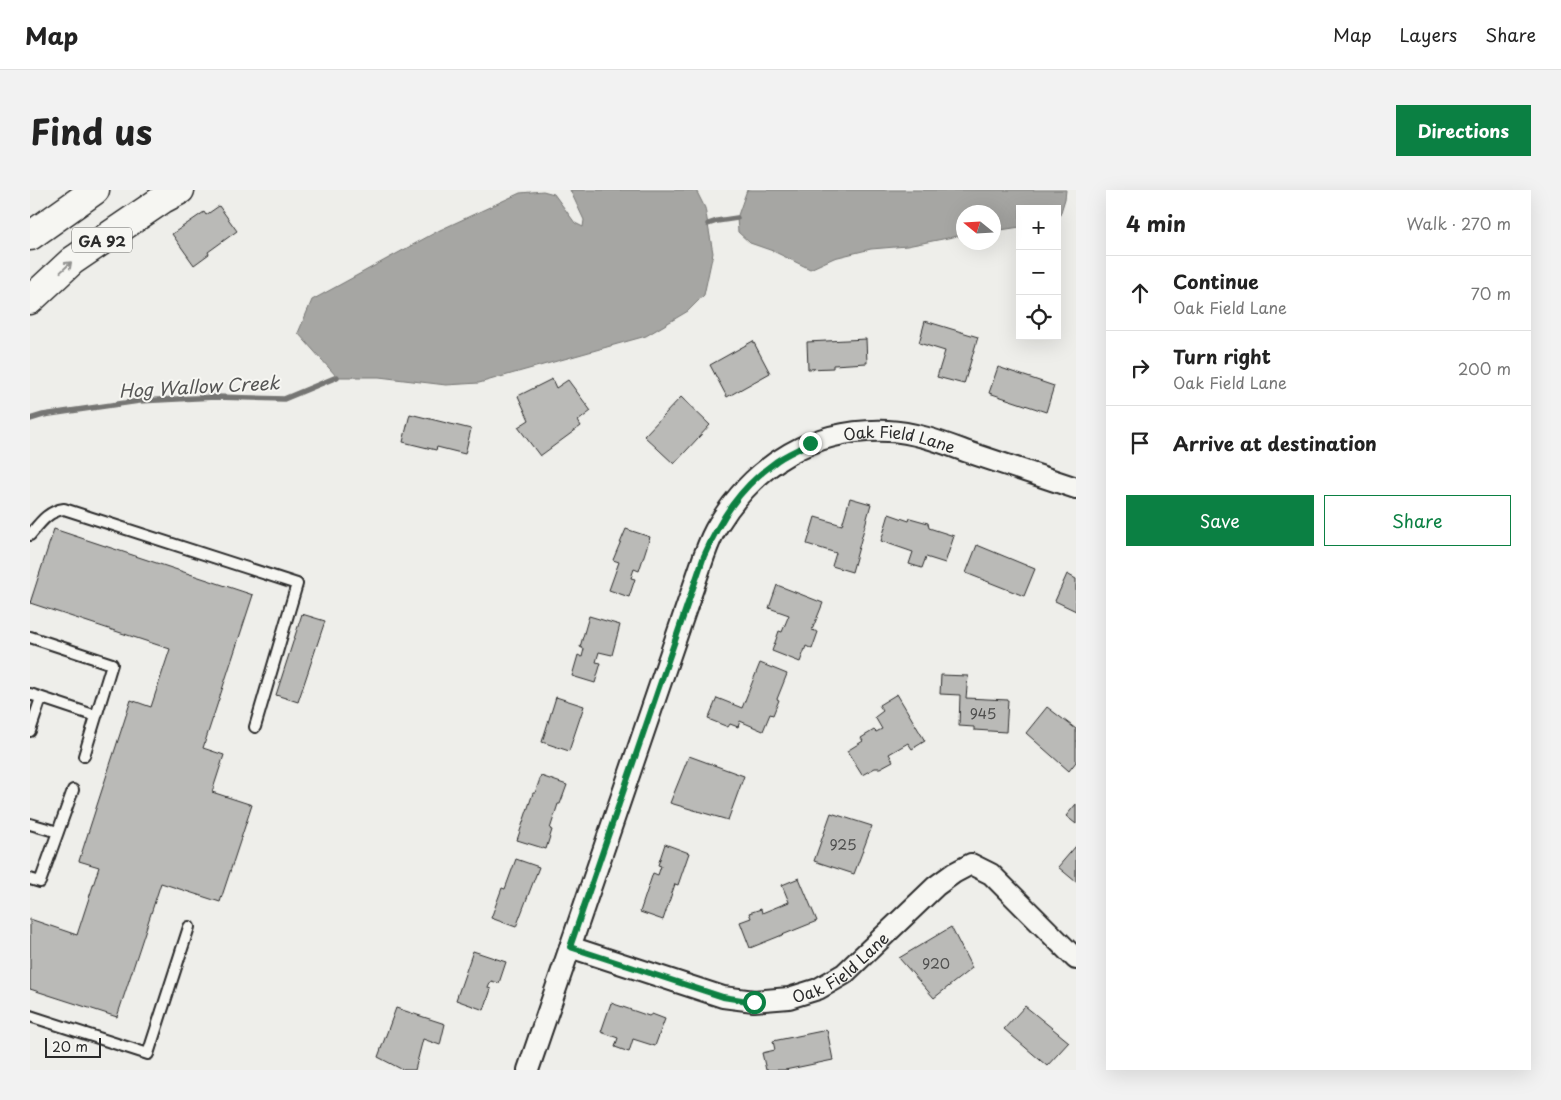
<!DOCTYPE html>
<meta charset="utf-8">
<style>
:root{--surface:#fff;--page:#f2f2f2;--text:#222;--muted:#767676;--line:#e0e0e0;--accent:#0b8043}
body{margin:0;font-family:"Playpen Sans",sans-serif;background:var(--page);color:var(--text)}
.controls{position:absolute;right:15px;top:15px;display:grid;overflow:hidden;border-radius:0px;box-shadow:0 5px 20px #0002}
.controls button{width:45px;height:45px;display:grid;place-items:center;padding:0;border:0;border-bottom:1px solid var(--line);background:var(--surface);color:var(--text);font:25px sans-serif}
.compass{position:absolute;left:926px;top:15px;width:45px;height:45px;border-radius:50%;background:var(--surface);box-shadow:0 5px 20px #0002;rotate:288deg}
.scale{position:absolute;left:15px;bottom:12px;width:56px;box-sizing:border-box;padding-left:5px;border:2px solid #2b2b2b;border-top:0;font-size:14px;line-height:18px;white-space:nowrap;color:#2b2b2b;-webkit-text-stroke:4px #f6f6f2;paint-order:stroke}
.stop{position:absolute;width:15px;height:15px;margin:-11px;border:4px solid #0b8043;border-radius:50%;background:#fff}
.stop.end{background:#0b8043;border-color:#fff;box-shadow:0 1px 5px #0008}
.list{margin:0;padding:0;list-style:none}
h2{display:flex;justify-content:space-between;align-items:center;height:65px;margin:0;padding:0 20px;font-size:21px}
h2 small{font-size:16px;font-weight:400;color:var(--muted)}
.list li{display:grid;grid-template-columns:32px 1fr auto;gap:15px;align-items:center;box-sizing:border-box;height:75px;padding:0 20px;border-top:1px solid var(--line)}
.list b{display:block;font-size:19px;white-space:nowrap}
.list p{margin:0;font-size:16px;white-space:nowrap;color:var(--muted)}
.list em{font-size:16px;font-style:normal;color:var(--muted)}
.actions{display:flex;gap:10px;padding:15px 20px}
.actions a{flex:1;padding:11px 0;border:1px solid var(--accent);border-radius:0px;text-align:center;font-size:18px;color:var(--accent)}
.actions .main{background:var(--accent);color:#fff}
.icon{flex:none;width:28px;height:28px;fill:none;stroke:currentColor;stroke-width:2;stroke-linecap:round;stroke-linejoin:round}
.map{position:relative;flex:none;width:1046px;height:880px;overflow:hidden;border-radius:0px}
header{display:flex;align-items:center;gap:30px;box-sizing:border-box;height:70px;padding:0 25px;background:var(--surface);border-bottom:1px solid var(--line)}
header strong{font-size:24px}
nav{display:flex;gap:28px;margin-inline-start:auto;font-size:18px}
.intro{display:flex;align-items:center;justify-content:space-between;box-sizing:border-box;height:120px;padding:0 30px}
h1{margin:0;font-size:35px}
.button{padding:12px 22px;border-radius:0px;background:var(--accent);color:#fff;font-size:18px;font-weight:700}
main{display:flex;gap:30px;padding:0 30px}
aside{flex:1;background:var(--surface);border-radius:0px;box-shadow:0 5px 20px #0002}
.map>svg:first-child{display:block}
.water{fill:#a6a6a3;stroke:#757573}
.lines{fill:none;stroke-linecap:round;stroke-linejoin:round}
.stream{stroke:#757573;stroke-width:5.5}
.building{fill:#babab7;stroke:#2b2b2b}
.service-casing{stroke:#2b2b2b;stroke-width:14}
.minor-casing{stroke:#2b2b2b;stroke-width:24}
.primary-casing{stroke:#2b2b2b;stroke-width:31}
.service{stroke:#f6f6f2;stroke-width:10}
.minor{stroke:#f6f6f2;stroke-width:20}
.primary{stroke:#f6f6f2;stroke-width:28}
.oneway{stroke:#90908e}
.route{stroke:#0b8043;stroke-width:6}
.labels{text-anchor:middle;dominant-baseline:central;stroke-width:4;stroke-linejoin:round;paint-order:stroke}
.number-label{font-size:14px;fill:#4f4f4e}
.shield{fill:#f6f6f2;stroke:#686867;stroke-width:1}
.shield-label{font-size:15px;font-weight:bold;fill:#2b2b2b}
.street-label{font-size:16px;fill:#2b2b2b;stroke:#f6f6f2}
.water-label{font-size:18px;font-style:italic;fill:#565655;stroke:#f6f6f2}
</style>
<header>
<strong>Map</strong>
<nav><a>Map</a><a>Layers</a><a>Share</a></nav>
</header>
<div class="intro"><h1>Find us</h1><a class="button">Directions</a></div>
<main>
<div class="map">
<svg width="1046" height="880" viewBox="0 0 1046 880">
<rect width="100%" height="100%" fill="#eeeeea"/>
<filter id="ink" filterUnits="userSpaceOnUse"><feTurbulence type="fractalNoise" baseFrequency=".02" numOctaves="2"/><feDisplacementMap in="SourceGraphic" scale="10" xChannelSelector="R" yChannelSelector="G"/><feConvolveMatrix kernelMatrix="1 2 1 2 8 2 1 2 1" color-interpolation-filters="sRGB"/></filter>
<g filter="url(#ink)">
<path class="water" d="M 540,0 L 666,0 L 675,18 L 683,63 L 674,105 L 658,121 L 616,146 L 449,193 L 416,195 L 349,187 L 307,187 L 268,143 L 282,110 L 410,40 L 490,3 L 513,1 L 524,4 L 545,33 L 553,37 L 554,30 Z
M 717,0 L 1036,0 L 1035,9 L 1030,25 L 1027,26 L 1027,19 L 990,19 L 990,37 L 964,41 L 964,22 L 934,22 L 933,45 L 877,56 L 841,59 L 804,68 L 780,79 L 743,61 L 720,53 L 708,42 L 707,28 Z"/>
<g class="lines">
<path class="stream" d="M 678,34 L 687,31 L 707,28
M 0,229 L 13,225 L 109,211 L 185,207 L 254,209 L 307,187"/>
</g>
<path class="building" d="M 189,16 L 207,41 L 178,62 L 179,64 L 164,75 L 142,44 L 174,22 L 176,25 Z
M 895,131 L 948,147 L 934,194 L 907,187 L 915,161 L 889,153 Z
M 836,149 L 837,173 L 803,175 L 803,178 L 778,179 L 777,152 Z
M 723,151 L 740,183 L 697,207 L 680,175 Z
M 968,177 L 1024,196 L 1016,222 L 959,203 Z
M 522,189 L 526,198 L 538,190 L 561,221 L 548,231 L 551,236 L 510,266 L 488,237 L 499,230 L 488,206 Z
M 651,207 L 680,235 L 644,274 L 614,246 Z
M 380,224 L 441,239 L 435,264 L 407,257 L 406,260 L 373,252 Z
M 820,308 L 841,314 L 822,382 L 802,376 L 806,363 L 777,354 L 785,327 L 812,335 Z
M 859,324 L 879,331 L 880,328 L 898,333 L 899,338 L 924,346 L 915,373 L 896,367 L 892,378 L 879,374 L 883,362 L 851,351 Z
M 24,339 L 223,405 L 173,558 L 194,565 L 182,602 L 222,615 L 190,712 L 131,693 L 87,827 L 0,799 L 0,729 L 47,745 L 69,677 L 49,671 L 101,510 L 121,517 L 140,459 L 0,413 Z
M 596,339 L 620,347 L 609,381 L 604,379 L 601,388 L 605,389 L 599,407 L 579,400 L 589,372 L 583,370 Z
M 947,355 L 1005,379 L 994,406 L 936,383 Z
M 1037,384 L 1046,389 L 1046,421 L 1025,411 Z
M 747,395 L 793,413 L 782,440 L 788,442 L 782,459 L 776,456 L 770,472 L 742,461 L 749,441 L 752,442 L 759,425 L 739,418 Z
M 272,424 L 295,431 L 268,512 L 246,505 Z
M 559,426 L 590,435 L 582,465 L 569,462 L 566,472 L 571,473 L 565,493 L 542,486 L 548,465 L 552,467 L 554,459 L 550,457 Z
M 730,473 L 757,484 L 747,509 L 749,510 L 743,525 L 740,524 L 733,541 L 710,531 L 708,537 L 700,534 L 698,537 L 678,529 L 687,508 L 712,518 Z
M 911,485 L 938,486 L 936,508 L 978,510 L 976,542 L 944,540 L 944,537 L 929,536 L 930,505 L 910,504 Z
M 867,504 L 895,551 L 882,559 L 878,553 L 859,564 L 863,571 L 850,578 L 845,578 L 832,585 L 817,561 L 833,551 L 831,548 L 844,540 L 846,542 L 852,539 L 845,527 L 853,521 L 849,515 Z
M 526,507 L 554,516 L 539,561 L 512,552 Z
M 1017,517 L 1046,539 L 1046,572 L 1039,581 L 996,543 Z
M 659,566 L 714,586 L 698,630 L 640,613 Z
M 511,586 L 537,595 L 530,614 L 528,614 L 520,639 L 522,640 L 516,659 L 487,650 L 503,603 L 505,603 Z
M 1046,614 L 1046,634 L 1036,626 Z
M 801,623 L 842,636 L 824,684 L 784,671 Z
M 635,654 L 659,663 L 648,695 L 645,694 L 633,730 L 610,722 L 623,683 L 628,685 L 631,676 L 628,675 Z
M 1046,656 L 1046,692 L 1028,677 Z
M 486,669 L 509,677 L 486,737 L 461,728 L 472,698 L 475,699 Z
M 769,688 L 787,731 L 720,758 L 710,732 L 721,728 L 719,723 L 731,719 L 732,723 L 759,712 L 752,695 Z
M 921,737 L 942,778 L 904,808 L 869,768 Z
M 443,761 L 476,772 L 469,793 L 461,791 L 458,798 L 461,799 L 454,820 L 426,810 Z
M 581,813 L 619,826 L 622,824 L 635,829 L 625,856 L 603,849 L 599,862 L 585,857 L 588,848 L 571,842 Z
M 995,816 L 1039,852 L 1017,876 L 974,839 Z
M 366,818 L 415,834 L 410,855 L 393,849 L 385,880 L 373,880 L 348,867 Z
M 797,840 L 803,870 L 755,880 L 736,880 L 732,863 L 745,860 L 743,851 Z"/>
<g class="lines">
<g class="service-casing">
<path id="service" d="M 0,345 C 10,333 18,321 34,319 L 267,394 L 225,537
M 0,447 L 82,474 L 54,566
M 0,504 L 66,526
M 0,541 L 11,508
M 0,634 L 28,642
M 0,689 L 10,692 L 43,600
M 0,826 L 118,864 L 159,737"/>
</g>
<g class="minor-casing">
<g id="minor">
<path id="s1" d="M 540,757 L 693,807 L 724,811 L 759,808 L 788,799 L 814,784 L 906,696 L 924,683 L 941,674 L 961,684 L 1046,769"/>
<path id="s2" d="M 498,880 L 674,366 C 678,355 682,344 688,335 C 726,273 784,238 858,241 C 885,242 913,253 938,262 C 974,274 1010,286 1046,298"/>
</g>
</g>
<g class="primary-casing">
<path id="primary" d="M 0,46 L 65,0
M 0,110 L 42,71 L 133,9 L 150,0"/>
</g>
<use href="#service" class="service"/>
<use href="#minor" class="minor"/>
<use href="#primary" class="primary"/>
</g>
<defs><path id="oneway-shaft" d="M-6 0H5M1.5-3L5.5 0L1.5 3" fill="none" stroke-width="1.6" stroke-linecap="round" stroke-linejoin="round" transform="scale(1.25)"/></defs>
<use class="oneway" href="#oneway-shaft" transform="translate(36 77) rotate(-43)"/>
</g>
<g class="lines" filter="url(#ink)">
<path class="route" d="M 724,812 L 693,807 L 540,757 L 674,366 C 691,328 709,299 743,274 C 753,265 768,260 780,253"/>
</g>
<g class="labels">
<g class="number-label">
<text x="953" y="523">945</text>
<text x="813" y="654">925</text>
<text x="906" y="773">920</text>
</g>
<rect class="shield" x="42" y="37.5" width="60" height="25" rx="4"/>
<g class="shield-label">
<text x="72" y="50">GA 92</text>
</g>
<g class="street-label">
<text stroke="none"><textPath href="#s2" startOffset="794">Oak Field Lane</textPath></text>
<text stroke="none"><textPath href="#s1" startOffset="288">Oak Field Lane</textPath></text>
</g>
<g class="water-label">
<text transform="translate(169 196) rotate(-3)">Hog Wallow Creek</text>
</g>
</g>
</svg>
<div class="controls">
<button>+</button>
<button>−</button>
<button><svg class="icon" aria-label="locate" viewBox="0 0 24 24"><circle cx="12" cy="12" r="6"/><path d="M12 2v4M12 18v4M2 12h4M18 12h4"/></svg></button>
</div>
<svg class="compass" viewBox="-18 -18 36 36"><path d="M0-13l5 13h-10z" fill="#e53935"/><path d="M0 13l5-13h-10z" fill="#767676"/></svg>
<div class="scale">20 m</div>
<div class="stop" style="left:724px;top:812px"></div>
<div class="stop end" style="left:780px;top:253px"></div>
</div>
<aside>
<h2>4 min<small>Walk · 270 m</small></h2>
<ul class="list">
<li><svg class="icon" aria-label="ahead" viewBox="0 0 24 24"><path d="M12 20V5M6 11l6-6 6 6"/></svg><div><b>Continue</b><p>Oak Field Lane</p></div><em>70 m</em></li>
<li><svg class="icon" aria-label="right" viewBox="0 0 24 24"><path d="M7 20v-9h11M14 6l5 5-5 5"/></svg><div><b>Turn right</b><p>Oak Field Lane</p></div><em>200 m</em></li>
<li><svg class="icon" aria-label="arrive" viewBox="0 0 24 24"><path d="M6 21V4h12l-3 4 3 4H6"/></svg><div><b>Arrive at destination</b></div></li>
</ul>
<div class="actions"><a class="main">Save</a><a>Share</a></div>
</aside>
</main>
